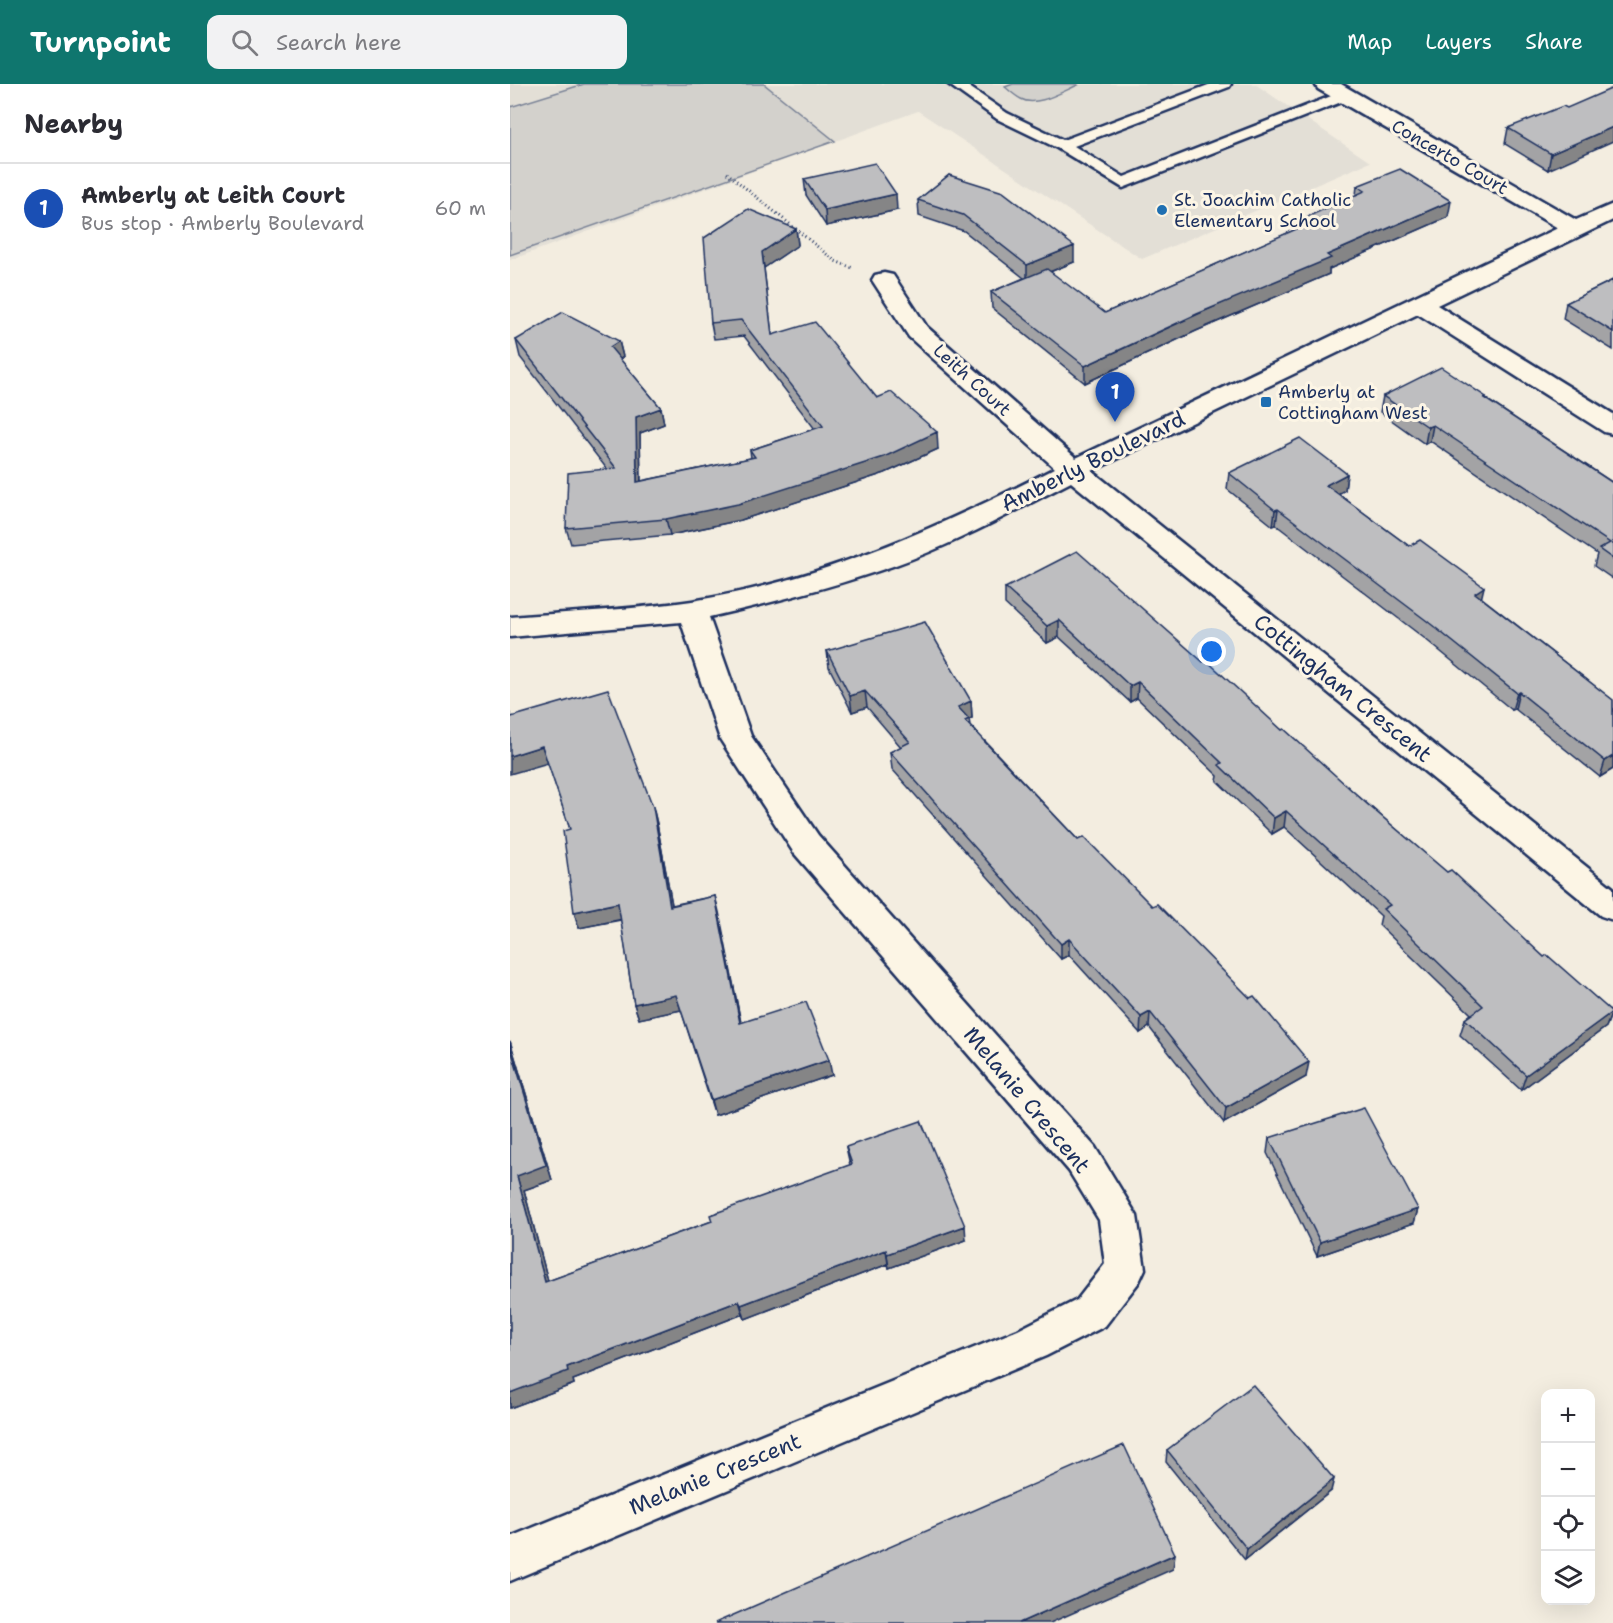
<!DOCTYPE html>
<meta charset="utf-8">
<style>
:root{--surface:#fff;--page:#f2f2f3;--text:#2b2b33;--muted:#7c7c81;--line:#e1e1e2;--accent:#0f766e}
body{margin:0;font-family:"Shantell Sans",sans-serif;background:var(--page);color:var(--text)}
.controls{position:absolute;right:18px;bottom:18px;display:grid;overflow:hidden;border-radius:12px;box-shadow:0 6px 24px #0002}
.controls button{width:54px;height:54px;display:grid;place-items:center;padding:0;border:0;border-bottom:2px solid var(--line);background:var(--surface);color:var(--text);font:30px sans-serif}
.you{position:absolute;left:702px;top:568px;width:21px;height:21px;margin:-15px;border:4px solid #fff;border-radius:50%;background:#1a73e8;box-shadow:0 0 0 9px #1a73e833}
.badge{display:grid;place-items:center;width:39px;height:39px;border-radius:50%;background:var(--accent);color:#fff;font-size:20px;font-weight:700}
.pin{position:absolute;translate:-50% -50px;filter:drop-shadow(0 2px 3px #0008)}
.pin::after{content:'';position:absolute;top:32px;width:21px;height:18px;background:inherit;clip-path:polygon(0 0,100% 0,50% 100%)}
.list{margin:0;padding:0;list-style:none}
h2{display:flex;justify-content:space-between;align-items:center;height:78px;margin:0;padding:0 24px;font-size:26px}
h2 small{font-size:20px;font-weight:400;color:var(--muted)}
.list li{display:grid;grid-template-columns:39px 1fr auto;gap:18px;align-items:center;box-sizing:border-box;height:90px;padding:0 24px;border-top:2px solid var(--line)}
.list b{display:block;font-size:22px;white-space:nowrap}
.list p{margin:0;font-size:20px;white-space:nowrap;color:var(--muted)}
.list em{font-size:20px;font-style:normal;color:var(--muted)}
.icon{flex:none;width:33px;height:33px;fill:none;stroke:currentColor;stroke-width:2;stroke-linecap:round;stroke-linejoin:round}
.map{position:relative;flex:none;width:1103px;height:1539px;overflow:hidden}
header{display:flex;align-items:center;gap:36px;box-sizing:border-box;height:84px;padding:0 30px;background:var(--accent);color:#fff}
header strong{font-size:28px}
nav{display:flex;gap:33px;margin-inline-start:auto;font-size:21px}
.search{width:420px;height:54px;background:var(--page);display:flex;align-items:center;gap:15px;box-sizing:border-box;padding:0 21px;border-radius:12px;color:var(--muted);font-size:22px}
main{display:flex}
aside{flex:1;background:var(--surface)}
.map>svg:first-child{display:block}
.built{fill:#e3dfd6}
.green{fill:#d3d1cc;stroke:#778095;stroke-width:1.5}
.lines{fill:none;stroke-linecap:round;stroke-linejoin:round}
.service-casing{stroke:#1b2f5e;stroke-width:5}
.minor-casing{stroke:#1b2f5e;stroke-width:5}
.path{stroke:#1b2f5e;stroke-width:3;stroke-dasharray:1 3;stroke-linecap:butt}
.service{fill:#fcf5e5;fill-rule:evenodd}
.minor{fill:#fcf5e5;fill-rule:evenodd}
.wall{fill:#a3a3a5;stroke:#1b2f5e;stroke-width:1.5}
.shaded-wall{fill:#858586;stroke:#1b2f5e;stroke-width:1.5}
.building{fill:#bebec0;stroke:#1b2f5e;stroke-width:1.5}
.poi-dot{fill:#1f6fb2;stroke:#fcf5e5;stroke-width:2}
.labels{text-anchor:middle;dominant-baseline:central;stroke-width:6;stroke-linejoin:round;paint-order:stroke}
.far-street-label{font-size:18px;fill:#1b2f5e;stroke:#fcf5e5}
.far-poi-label{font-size:18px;fill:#1b2f5e;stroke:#fcf5e5;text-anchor:start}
.street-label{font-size:22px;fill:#1b2f5e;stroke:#fcf5e5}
</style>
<header>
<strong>Turnpoint</strong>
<div class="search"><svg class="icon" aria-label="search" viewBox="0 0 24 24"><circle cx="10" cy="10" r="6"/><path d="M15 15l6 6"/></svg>Search here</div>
<nav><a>Map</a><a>Layers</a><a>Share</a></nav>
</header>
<main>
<aside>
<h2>Nearby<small></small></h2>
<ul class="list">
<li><span class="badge" style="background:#1a4fb4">1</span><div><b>Amberly at Leith Court</b><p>Bus stop · Amberly Boulevard</p></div><em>60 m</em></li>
</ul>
</aside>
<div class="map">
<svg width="1103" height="1539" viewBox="0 0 1103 1539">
<rect width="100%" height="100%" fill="#f3ede0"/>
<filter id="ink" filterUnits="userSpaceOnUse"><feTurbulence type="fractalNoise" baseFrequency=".0167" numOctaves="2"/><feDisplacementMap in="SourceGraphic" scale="12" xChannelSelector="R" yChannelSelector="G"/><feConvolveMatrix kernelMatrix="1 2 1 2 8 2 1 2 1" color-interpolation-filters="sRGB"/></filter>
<g filter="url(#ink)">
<path class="built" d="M 0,0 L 745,0 L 860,78 L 632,175 L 408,27 L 0,176 Z"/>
<path class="green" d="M 74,0 L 254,0 L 325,57 L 0,171 L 0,23 Z
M 503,0 L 566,0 L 568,1 C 553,7 526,24 511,15 C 505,12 500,7 495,3 Z"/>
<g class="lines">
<g class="service-casing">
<path id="service" d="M 438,0 L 455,0 L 497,29 L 553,56 L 701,0 L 721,0 L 719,3 L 564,62 L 614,93 L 829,9 L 834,8 L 841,12 L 839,15 L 613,104 L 547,64 L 487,35 Z"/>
</g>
<g class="minor-casing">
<path id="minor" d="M 805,0 L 831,0 L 1066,136 L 1103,120 L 1103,136 L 927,221 L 1103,330 L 1103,350 L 1094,348 L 908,230 L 582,387 L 1103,804 L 1103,836 L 1091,832 L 561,398 C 503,428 445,460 383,482 C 323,503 261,519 199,533 L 241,652 L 308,751 L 585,1063 L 627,1132 L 635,1185 L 629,1198 L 595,1242 L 536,1272 L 0,1497 L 0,1453 L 508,1246 L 567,1216 L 595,1180 L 589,1136 L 559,1087 L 284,769 L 210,655 L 171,538 L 0,553 L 0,533 C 60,528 123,526 182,517 C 310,497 430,443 545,384 L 399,253 L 362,196 L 365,191 L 374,189 L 383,191 L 417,243 L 566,374 L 1048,144 L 808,5 Z"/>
</g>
<path class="path" d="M 217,89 L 325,177 L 343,184"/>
<use href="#service" class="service"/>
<use href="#minor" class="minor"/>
</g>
<path class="wall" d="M 1057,24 L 1038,86 L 995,60 L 998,44 Z
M 439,91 L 564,178 L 540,188 L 595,229 L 789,144 L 790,136 L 846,111 L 847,102 L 938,133 L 819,185 L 819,190 L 686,247 L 575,299 L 482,224 L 481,208 L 514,194 L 454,147 L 409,132 L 408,116 Z
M 294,95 L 387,126 L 316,142 L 296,111 Z
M 286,145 L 288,161 L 254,184 L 262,251 L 367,314 L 428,365 L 375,389 L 231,436 L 160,451 L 61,460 L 56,444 L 97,385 L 10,273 L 6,256 L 109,257 L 113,273 L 110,275 L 151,324 L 154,340 L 130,349 L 131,397 L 241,374 L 240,366 L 305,345 L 234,252 L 204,255 L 201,239 Z
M 1103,196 L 1103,266 L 1053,235 L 1056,219 Z
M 873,312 L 976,313 L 976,315 L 1103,399 L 1103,495 L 1084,482 L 1087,470 L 920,357 L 915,360 L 870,328 Z
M 719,389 L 837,390 L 835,406 L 828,410 L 899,462 L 972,514 L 1103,616 L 1103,685 L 1090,693 L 1005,625 L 1002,626 L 914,554 L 766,441 L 763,442 L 717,405 Z
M 495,504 L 772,646 L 1034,873 L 1102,928 L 1096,943 L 1011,1006 L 950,951 L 955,935 L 961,930 L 869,841 L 871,832 L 774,743 L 762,750 L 707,697 L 708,692 L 627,614 L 620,618 L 549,553 L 537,559 L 495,520 Z
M 317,567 L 461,617 L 462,634 L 459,635 L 460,641 L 568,756 L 796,993 L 714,1039 L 639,943 L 630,949 L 559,871 L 551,875 L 382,685 L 380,668 L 391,663 L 357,623 L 342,628 L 319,583 Z
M 1,633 L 143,723 L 147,740 L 162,821 L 205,812 L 231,939 L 322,991 L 205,1031 L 171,926 L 129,935 L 124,920 L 111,836 L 69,844 L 64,828 L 60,745 L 38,679 Z
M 0,957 L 42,1096 L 14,1106 L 38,1197 L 202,1137 L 340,1081 L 336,1063 L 456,1156 L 379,1184 L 378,1180 L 235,1235 L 233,1230 L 63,1296 L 64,1300 L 0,1324 Z
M 759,1054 L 908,1125 L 904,1139 L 807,1172 L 757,1069 Z
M 657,1366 L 821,1407 L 735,1476 L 656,1378 Z"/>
<path class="shaded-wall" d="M 1103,43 L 1103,57 L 1038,86 L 1041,70 Z
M 386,110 L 387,126 L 316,142 L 315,126 Z
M 941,117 L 938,133 L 819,185 L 819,190 L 686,247 L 575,299 L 575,282 L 817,171 Z
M 286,145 L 288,161 L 254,184 L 252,168 Z
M 564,162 L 564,178 L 517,197 L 517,181 Z
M 109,257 L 113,273 L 104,279 L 100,263 Z
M 151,324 L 154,340 L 130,349 L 131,414 L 127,398 L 126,333 Z
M 923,341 L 920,357 L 915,360 L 918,343 Z
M 427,348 L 428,365 L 375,389 L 231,436 L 160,451 L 156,435 Z
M 837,390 L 835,406 L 814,417 L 816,401 Z
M 768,425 L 766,441 L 763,442 L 765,426 Z
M 974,503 L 970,520 L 965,509 Z
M 549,536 L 549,553 L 537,559 L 537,542 Z
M 628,598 L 627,614 L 620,618 L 620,602 Z
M 355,607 L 357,623 L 342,628 L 340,612 Z
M 1009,608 L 1005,625 L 1002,626 L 1007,609 Z
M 461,617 L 462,634 L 449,639 L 448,623 Z
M 32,662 L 38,679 L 0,690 L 0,672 Z
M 1103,672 L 1103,685 L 1090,693 L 1095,677 Z
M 143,723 L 147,740 L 165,837 L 160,822 Z
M 776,727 L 774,743 L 762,750 L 764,734 Z
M 205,812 L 209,828 L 234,954 L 230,939 Z
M 108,819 L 113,835 L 69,844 L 64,828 Z
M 559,855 L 559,871 L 551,875 L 551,860 Z
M 166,911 L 171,926 L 129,935 L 124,920 Z
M 640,928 L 639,943 L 630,949 L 631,933 Z
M 1102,928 L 1096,943 L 1011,1006 L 1016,991 Z
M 0,957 L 42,1096 L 14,1106 L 42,1212 L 35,1198 L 7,1092 Z
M 319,976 L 322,991 L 205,1031 L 201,1016 Z
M 799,978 L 796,993 L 714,1039 L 716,1024 Z
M 908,1125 L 904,1139 L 807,1172 L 810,1158 Z
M 455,1142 L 456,1156 L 379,1184 L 377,1170 Z
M 376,1166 L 378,1180 L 235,1235 L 231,1221 Z
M 229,1217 L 233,1230 L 63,1296 L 64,1300 L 0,1324 L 0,1309 L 57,1283 Z
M 824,1395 L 821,1407 L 735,1476 L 737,1465 Z
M 665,1470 L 663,1485 L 540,1539 L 509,1539 Z"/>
<path class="building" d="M 1103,4 L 1103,43 L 1041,70 L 998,44 L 1053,22 L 1057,24 Z
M 365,79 L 386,110 L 315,126 L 294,95 Z
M 890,85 L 941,117 L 817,171 L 821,174 L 687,230 L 575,282 L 481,208 L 537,185 L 595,229 L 798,140 L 790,136 L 855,107 L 847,102 Z
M 439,91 L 493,108 L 564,162 L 517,181 L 453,131 L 408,116 Z
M 238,125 L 286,145 L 252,168 L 262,251 L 305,238 L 367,314 L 381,308 L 427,348 L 374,373 L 228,420 L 156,435 L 56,444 L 58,389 L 106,384 L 6,256 L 53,228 L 109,257 L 100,263 L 151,324 L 126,333 L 127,398 L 245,373 L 240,366 L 313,342 L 231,236 L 201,239 L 194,154 Z
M 1103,196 L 1103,248 L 1056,219 Z
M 931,283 L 976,313 L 974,314 L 1103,399 L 1103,475 L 1089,465 L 1100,459 L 923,341 L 918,343 L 873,312 Z
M 790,354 L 837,390 L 816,401 L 899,462 L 910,456 L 974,503 L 965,509 L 1103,616 L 1103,672 L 1095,677 L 1009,608 L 1007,609 L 917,537 L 768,425 L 765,426 L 719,389 Z
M 567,467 L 693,578 L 696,576 L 772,646 L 774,645 L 857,720 L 937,788 L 941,786 L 1034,873 L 1037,871 L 1102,928 L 1016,991 L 955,935 L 973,922 L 873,825 L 880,821 L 776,727 L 764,734 L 709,681 L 712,679 L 628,598 L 620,602 L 549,536 L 537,542 L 495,504 Z
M 415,538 L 461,617 L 448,623 L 459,635 L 455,637 L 568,756 L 574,753 L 642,822 L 647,820 L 740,914 L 744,912 L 799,978 L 716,1024 L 640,928 L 631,933 L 559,855 L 551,860 L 380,668 L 400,658 L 355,607 L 340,612 L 317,567 Z
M 98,605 L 143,723 L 160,822 L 205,812 L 230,939 L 296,918 L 319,976 L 201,1016 L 166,911 L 124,920 L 108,819 L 64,828 L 53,747 L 60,745 L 32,662 L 0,672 L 0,629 L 1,633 Z
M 0,962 L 36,1081 L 7,1092 L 35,1198 L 202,1137 L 200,1131 L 342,1080 L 336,1063 L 411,1037 L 455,1142 L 377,1170 L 376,1166 L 231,1221 L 229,1217 L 57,1283 L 58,1287 L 0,1309 Z
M 854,1024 L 908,1125 L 810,1158 L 759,1054 Z
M 743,1301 L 824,1395 L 737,1465 L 657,1366 Z
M 614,1361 L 665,1470 L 509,1539 L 205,1539 Z"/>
</g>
<g class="poi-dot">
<circle cx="652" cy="126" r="6"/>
<rect x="750" y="312" width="12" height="12" rx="3"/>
</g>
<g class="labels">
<g class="far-street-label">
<text transform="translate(940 73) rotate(30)">Concerto Court</text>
<text transform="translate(462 296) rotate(42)">Leith Court</text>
</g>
<g class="far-poi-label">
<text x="664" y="116">St. Joachim Catholic<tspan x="664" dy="21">Elementary School</tspan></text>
<text x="768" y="308">Amberly at<tspan x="768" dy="21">Cottingham West</tspan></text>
</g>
<g class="street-label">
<text transform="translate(583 377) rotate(-26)">Amberly Boulevard</text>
<text transform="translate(833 604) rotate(39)">Cottingham Crescent</text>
<text transform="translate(517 1016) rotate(50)">Melanie Crescent</text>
<text transform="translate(205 1390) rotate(-22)">Melanie Crescent</text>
</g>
</g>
</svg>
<div class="controls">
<button>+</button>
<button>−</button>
<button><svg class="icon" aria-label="locate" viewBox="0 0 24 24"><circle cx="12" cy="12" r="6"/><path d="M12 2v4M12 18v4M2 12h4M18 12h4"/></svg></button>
<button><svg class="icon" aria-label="layers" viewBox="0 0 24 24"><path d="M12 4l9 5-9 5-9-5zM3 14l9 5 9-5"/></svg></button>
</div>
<div class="you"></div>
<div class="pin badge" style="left:605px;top:338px;background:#1a4fb4">1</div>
</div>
</main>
